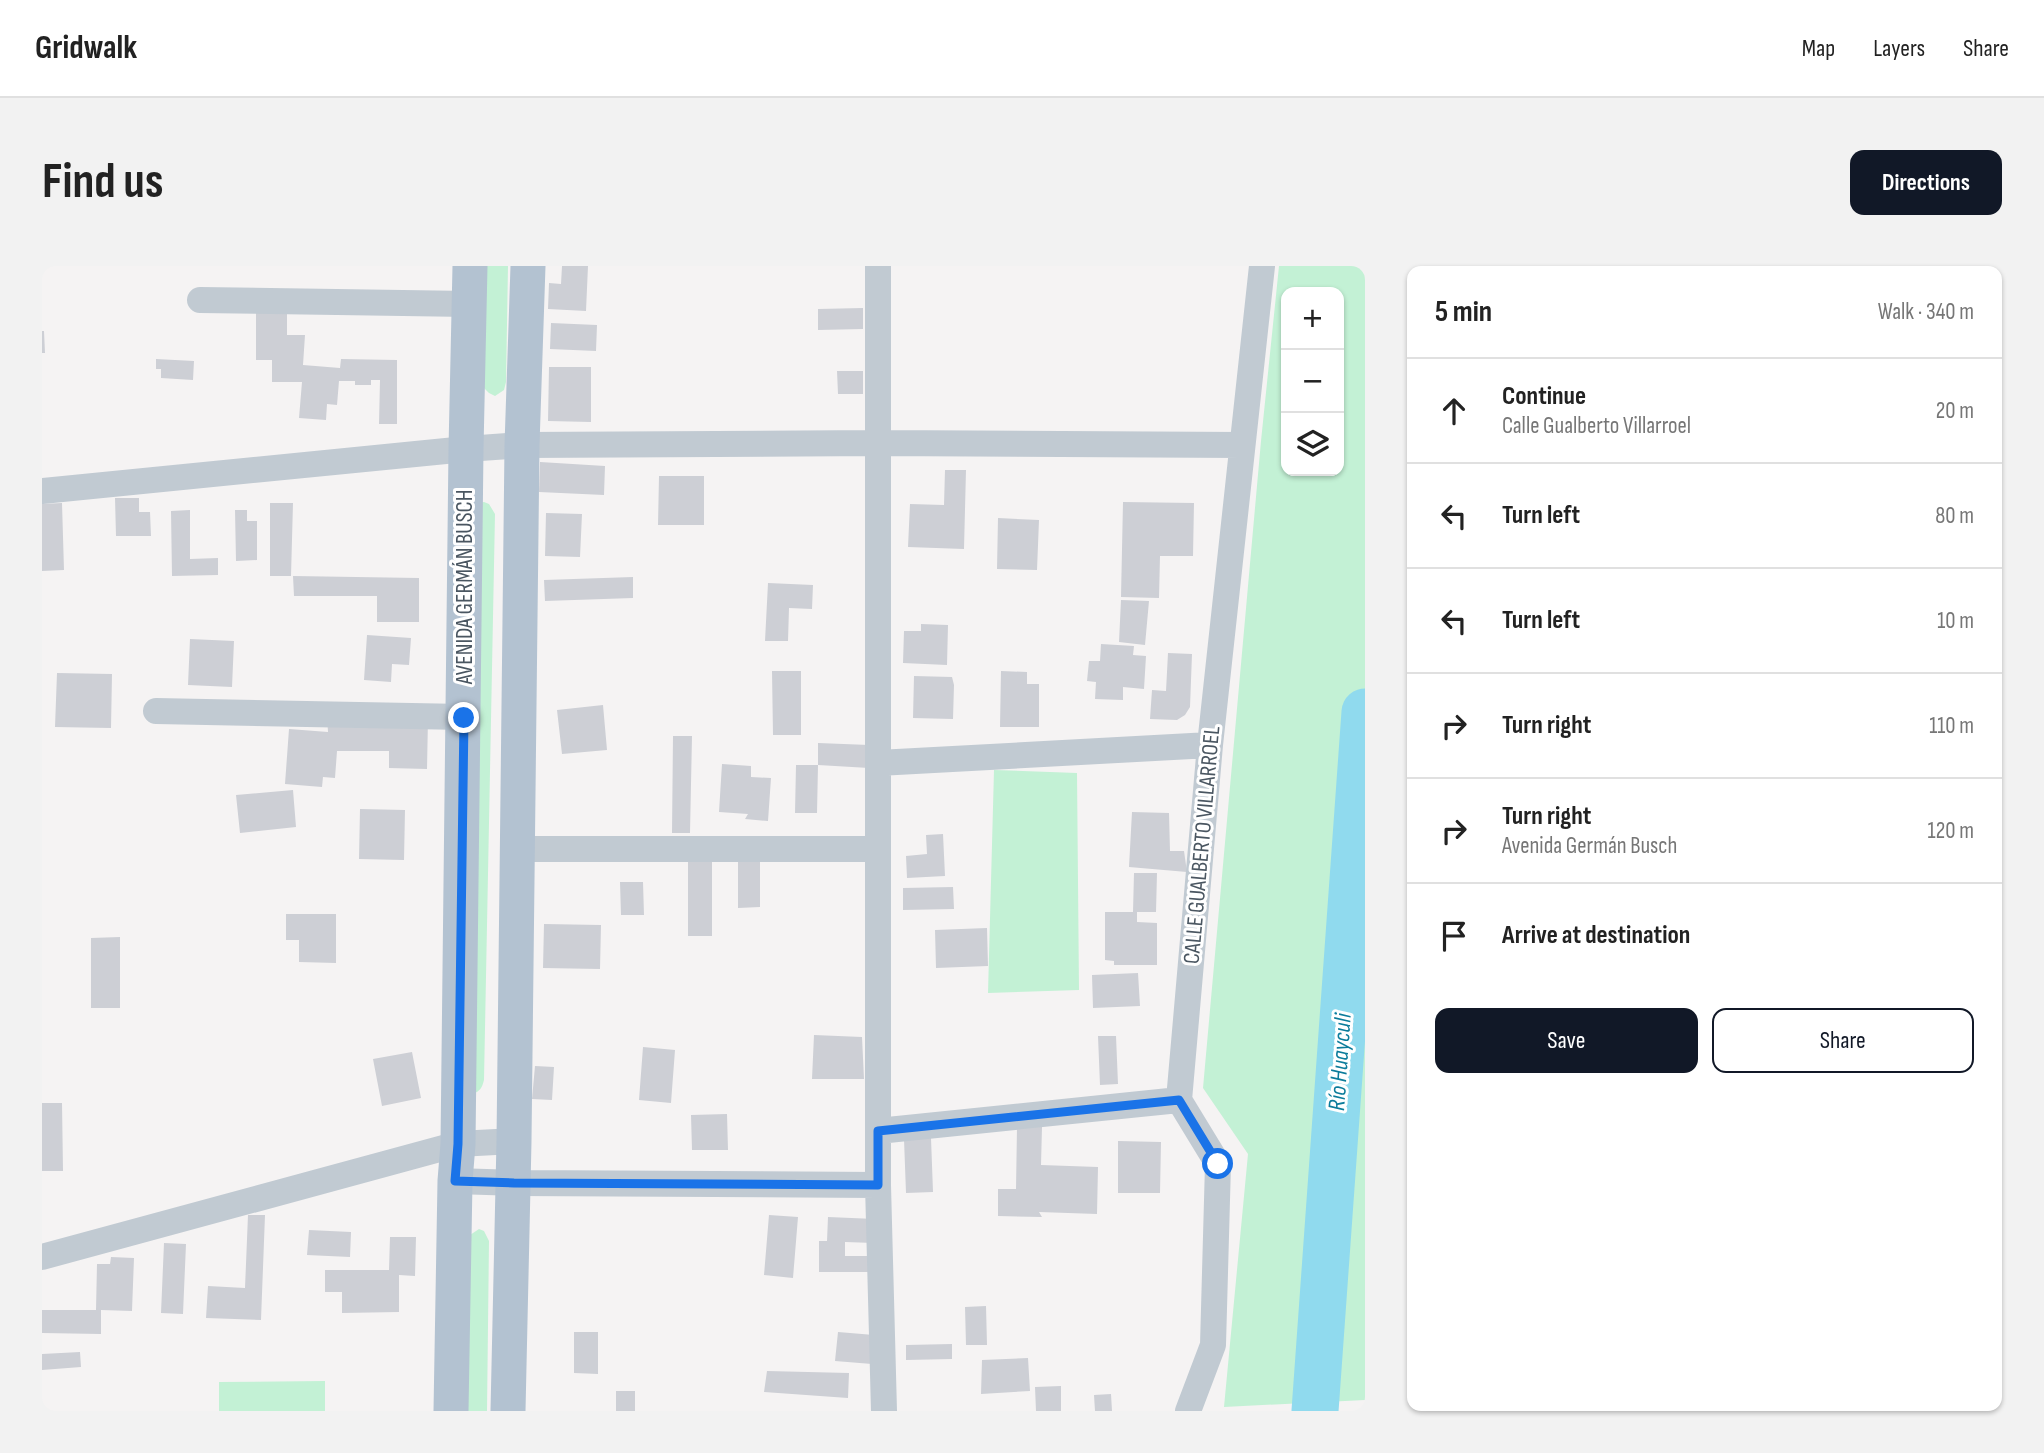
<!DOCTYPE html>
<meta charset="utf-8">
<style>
:root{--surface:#fff;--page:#f2f2f2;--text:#222;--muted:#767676;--line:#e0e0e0;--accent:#111827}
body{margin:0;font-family:"Sofia Sans Condensed",sans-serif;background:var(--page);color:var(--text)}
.controls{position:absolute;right:21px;top:21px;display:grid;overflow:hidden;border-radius:14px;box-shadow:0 2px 5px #0004}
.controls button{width:63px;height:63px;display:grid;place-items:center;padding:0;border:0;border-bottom:2px solid var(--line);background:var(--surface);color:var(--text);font:35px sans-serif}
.stop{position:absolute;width:21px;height:21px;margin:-16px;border:5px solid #1a73e8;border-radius:50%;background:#fff}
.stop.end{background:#1a73e8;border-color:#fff;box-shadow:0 2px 7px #0008}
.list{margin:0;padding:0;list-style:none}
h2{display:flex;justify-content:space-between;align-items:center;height:91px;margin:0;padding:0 28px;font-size:30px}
h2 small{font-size:23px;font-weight:400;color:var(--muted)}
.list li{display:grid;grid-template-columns:46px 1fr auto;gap:21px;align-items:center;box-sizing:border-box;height:105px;padding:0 28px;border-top:2px solid var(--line)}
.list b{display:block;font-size:26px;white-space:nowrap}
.list p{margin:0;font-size:23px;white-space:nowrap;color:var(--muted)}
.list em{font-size:23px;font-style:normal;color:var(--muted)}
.actions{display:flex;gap:14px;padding:21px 28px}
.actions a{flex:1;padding:16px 0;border:2px solid var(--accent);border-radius:14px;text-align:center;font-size:24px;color:var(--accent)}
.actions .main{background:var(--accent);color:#fff}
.icon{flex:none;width:38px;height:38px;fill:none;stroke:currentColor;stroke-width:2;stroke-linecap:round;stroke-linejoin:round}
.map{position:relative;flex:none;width:1323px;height:1145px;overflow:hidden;border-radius:14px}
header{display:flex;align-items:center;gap:42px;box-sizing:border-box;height:98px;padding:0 35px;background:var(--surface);border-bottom:2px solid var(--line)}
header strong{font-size:33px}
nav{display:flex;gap:38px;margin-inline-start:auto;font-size:24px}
.intro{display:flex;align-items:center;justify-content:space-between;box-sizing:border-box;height:168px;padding:0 42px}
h1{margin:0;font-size:49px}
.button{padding:18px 32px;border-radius:14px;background:var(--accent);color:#fff;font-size:24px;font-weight:700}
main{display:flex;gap:42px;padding:0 42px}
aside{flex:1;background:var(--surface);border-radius:14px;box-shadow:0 2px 5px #0004}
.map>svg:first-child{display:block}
.green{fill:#c3f1d5;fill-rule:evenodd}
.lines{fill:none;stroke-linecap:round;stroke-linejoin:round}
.river{stroke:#90daee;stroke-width:47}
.building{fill:#cdcfd5}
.minor{stroke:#c1cad2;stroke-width:26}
.major{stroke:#b3c2d1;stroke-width:35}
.route{stroke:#1a73e8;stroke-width:9}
.labels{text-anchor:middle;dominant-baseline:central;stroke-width:6;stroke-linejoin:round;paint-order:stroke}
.street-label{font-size:23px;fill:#4a5661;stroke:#fff}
.water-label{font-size:24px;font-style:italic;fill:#0c7c9b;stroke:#fff}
</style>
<header>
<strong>Gridwalk</strong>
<nav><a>Map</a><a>Layers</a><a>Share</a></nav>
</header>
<div class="intro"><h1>Find us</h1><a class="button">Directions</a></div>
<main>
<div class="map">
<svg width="1323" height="1145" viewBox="0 0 1323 1145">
<rect width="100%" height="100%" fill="#f5f3f3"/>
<path class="green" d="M 444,0 L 466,0 L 464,116 L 462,124 L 453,130 L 447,127 L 442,122 Z
M 1237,0 L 1323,0 L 1323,1134 L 1182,1141 L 1206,888 L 1161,822 L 1219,175 ZM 1244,26 L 1297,26 L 1297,205 L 1244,205 Z
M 442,236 L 447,238 L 453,248 L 442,814 C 440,822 438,825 431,828 L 437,237 Z
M 952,504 L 1035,507 L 1037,724 L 946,727 Z
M 437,963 L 442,965 L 447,975 L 445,1145 L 422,1145 L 428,969 Z
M 283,1115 L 283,1145 L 177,1145 L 177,1116 Z"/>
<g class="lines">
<path class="river" d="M 1273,1145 L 1323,446"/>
</g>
<path class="building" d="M 520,0 L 546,0 L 544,45 L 506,43 L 507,17 L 519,18 Z
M 214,40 L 245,40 L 245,69 L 263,69 L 261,99 L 298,102 L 299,93 L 355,94 L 355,158 L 337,158 L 338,114 L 329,114 L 329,119 L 313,119 L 313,115 L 297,115 L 295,139 L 285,138 L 284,154 L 257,152 L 260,116 L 230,116 L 230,94 L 214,94 Z
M 821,42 L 821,63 L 776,64 L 776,43 Z
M 509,57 L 555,59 L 554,85 L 508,83 Z
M 0,65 L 2,65 L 3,87 L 0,87 Z
M 114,93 L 152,95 L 151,114 L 119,112 L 119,103 L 114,103 Z
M 507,101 L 549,101 L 549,156 L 506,155 Z
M 795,105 L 821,105 L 821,128 L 796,128 Z
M 498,196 L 563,200 L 562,229 L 497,226 Z
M 903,204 L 924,204 L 922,283 L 866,281 L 868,238 L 902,239 Z
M 617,210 L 662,210 L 662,259 L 616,259 Z
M 73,232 L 97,232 L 97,246 L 108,246 L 109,270 L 74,270 Z
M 1081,236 L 1152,237 L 1151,290 L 1118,290 L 1117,332 L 1079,331 Z
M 20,237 L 22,304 L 0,305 L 0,238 Z
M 228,237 L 251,237 L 249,310 L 228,310 Z
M 148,244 L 148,293 L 176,292 L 176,309 L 130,310 L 129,245 Z
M 193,244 L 205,244 L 205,255 L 215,255 L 215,294 L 194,295 Z
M 504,247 L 540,248 L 538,291 L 503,290 Z
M 956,252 L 997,254 L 995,304 L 955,303 Z
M 251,310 L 377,312 L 377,356 L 335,356 L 335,330 L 252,330 Z
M 591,311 L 591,332 L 503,335 L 502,314 Z
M 726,317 L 771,319 L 770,343 L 747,342 L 746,375 L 723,375 Z
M 1079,334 L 1107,335 L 1103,379 L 1077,376 Z
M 879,358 L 906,359 L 905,399 L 861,397 L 862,365 L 879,365 Z
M 325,369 L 369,372 L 367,399 L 350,398 L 349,416 L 322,414 Z
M 148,373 L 192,375 L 190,421 L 146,419 Z
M 1059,378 L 1092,380 L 1091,389 L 1104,390 L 1102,423 L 1081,421 L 1081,434 L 1053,433 L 1054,416 L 1045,415 L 1047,395 L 1058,395 Z
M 1126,387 L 1150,388 L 1148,441 L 1143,449 L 1135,454 L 1108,453 L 1110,424 L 1124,425 Z
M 730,405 L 759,405 L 759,469 L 731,469 Z
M 959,405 L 985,406 L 985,418 L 997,418 L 997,461 L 958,461 Z
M 15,407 L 70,408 L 69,462 L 13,461 Z
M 872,410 L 910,411 L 912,419 L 911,453 L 871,452 Z
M 561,439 L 565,484 L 520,488 L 515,444 Z
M 285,450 L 386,452 L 385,503 L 347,502 L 347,485 L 295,485 L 293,512 L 281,511 L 280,521 L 243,518 L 247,463 L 286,466 Z
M 631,470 L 650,470 L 648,567 L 630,567 Z
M 776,477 L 827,479 L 827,502 L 776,499 Z
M 680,498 L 709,500 L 709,511 L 729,512 L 726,555 L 703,553 L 706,548 L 677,546 Z
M 754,499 L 776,499 L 775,547 L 753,547 Z
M 251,524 L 254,561 L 198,567 L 194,529 Z
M 318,543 L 363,544 L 362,594 L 317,593 Z
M 1090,546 L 1127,547 L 1128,585 L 1142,585 L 1145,606 L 1087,601 Z
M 901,568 L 903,610 L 865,612 L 864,590 L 885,588 L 884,569 Z
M 718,594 L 718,641 L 696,642 L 696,595 Z
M 646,595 L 670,595 L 670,670 L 646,670 Z
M 1092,607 L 1115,607 L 1114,646 L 1095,646 L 1095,656 L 1115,657 L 1115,699 L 1072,699 L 1072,695 L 1063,694 L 1063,646 L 1091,646 Z
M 578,616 L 601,616 L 602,649 L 579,649 Z
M 911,621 L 912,643 L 861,644 L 861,622 Z
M 244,648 L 294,648 L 294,697 L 257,696 L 257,674 L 244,674 Z
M 502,658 L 559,659 L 558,703 L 501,702 Z
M 945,662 L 946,700 L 894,702 L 893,664 Z
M 78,671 L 78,742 L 49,742 L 49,672 Z
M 1096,707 L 1098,740 L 1051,742 L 1050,709 Z
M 772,769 L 820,771 L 822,813 L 770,813 Z
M 1056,770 L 1074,770 L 1076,818 L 1058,819 Z
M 601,781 L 633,784 L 629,837 L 597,834 Z
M 370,786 L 379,832 L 340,840 L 331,793 Z
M 493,800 L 512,801 L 510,834 L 490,833 Z
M 0,837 L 20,837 L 21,905 L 0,905 Z
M 685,848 L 686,884 L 650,884 L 649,849 Z
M 975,861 L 1000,861 L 999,899 L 1056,901 L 1055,948 L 997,946 L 1000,951 L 956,950 L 956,923 L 974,923 Z
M 889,872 L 891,926 L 864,927 L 862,873 Z
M 1076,875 L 1119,876 L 1118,927 L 1076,927 Z
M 206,949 L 223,949 L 219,1054 L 164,1052 L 166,1020 L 203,1022 Z
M 727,949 L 756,951 L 751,1012 L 722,1009 Z
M 786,951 L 833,953 L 832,977 L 803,976 L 803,990 L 827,990 L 827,1006 L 777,1006 L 777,975 L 785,975 Z
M 267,964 L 309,966 L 308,991 L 265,989 Z
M 348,971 L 374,971 L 373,1010 L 357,1009 L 357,1046 L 300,1047 L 300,1026 L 283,1026 L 283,1004 L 347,1004 Z
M 122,977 L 144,978 L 141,1048 L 119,1047 Z
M 69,991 L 92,992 L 90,1045 L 59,1044 L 59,1068 L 0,1067 L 0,1044 L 54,1044 L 55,998 L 68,998 Z
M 944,1040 L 945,1079 L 924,1079 L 923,1041 Z
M 532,1066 L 556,1066 L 556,1108 L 532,1107 Z
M 796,1066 L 832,1069 L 830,1098 L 793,1095 Z
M 910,1078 L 910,1093 L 864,1094 L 864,1079 Z
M 38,1086 L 39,1101 L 0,1104 L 0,1088 Z
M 986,1092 L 988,1125 L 939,1128 L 940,1094 Z
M 725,1105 L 807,1107 L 806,1132 L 722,1126 Z
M 1019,1120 L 1019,1145 L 994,1145 L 993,1121 Z
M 574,1125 L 593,1125 L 593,1145 L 574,1145 Z
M 1069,1128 L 1070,1145 L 1053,1145 L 1052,1129 Z"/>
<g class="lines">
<path class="minor" d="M 836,0 L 836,919 L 842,1145
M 158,34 L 427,38
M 0,225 L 424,183 L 480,179 L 836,177 L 1200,179
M 114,445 L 422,451
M 836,497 L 1168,479
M 476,583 L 836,583
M 836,865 L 1137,834
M 413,915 L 472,917 L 836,919
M 0,991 L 416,878 L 472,875
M 1146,1145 L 1171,1079 L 1176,898 L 1137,834 L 1168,479 L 1220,0"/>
<path class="major" d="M 409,1145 L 413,915 L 416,878 L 424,183 L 428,0
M 466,1145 L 472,875 L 480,179 L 486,0"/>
</g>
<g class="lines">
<path class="route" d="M 422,452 L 416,878 L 413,915 L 472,917 L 836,919 L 836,865 L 1137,834 L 1176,898"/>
</g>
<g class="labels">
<g class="street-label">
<text transform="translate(423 321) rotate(-90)">AVENIDA GERMÁN BUSCH</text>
<text transform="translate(1160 579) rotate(-85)">CALLE GUALBERTO VILLARROEL</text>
</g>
<g class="water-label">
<text transform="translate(1298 796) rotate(-86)">Río Huayculi</text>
</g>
</g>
</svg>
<div class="controls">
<button>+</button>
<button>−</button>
<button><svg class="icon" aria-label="layers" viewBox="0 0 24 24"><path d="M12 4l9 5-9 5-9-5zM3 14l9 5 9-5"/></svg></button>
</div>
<div class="stop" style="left:1176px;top:898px"></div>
<div class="stop end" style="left:422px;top:452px"></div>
</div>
<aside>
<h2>5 min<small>Walk · 340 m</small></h2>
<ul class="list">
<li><svg class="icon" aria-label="ahead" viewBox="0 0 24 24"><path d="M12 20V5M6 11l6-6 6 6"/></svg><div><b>Continue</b><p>Calle Gualberto Villarroel</p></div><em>20 m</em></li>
<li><svg class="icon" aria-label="left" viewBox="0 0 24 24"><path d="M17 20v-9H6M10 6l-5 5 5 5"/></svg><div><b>Turn left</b></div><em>80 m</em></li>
<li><svg class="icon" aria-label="left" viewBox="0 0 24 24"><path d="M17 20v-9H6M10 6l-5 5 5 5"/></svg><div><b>Turn left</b></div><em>10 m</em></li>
<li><svg class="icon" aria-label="right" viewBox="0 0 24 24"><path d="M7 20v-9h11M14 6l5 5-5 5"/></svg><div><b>Turn right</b></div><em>110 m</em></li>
<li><svg class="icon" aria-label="right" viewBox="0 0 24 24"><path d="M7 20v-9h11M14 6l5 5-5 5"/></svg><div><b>Turn right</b><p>Avenida Germán Busch</p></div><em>120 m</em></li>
<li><svg class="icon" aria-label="arrive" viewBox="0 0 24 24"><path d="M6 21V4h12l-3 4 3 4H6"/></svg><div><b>Arrive at destination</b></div></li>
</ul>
<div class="actions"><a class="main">Save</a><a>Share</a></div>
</aside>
</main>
